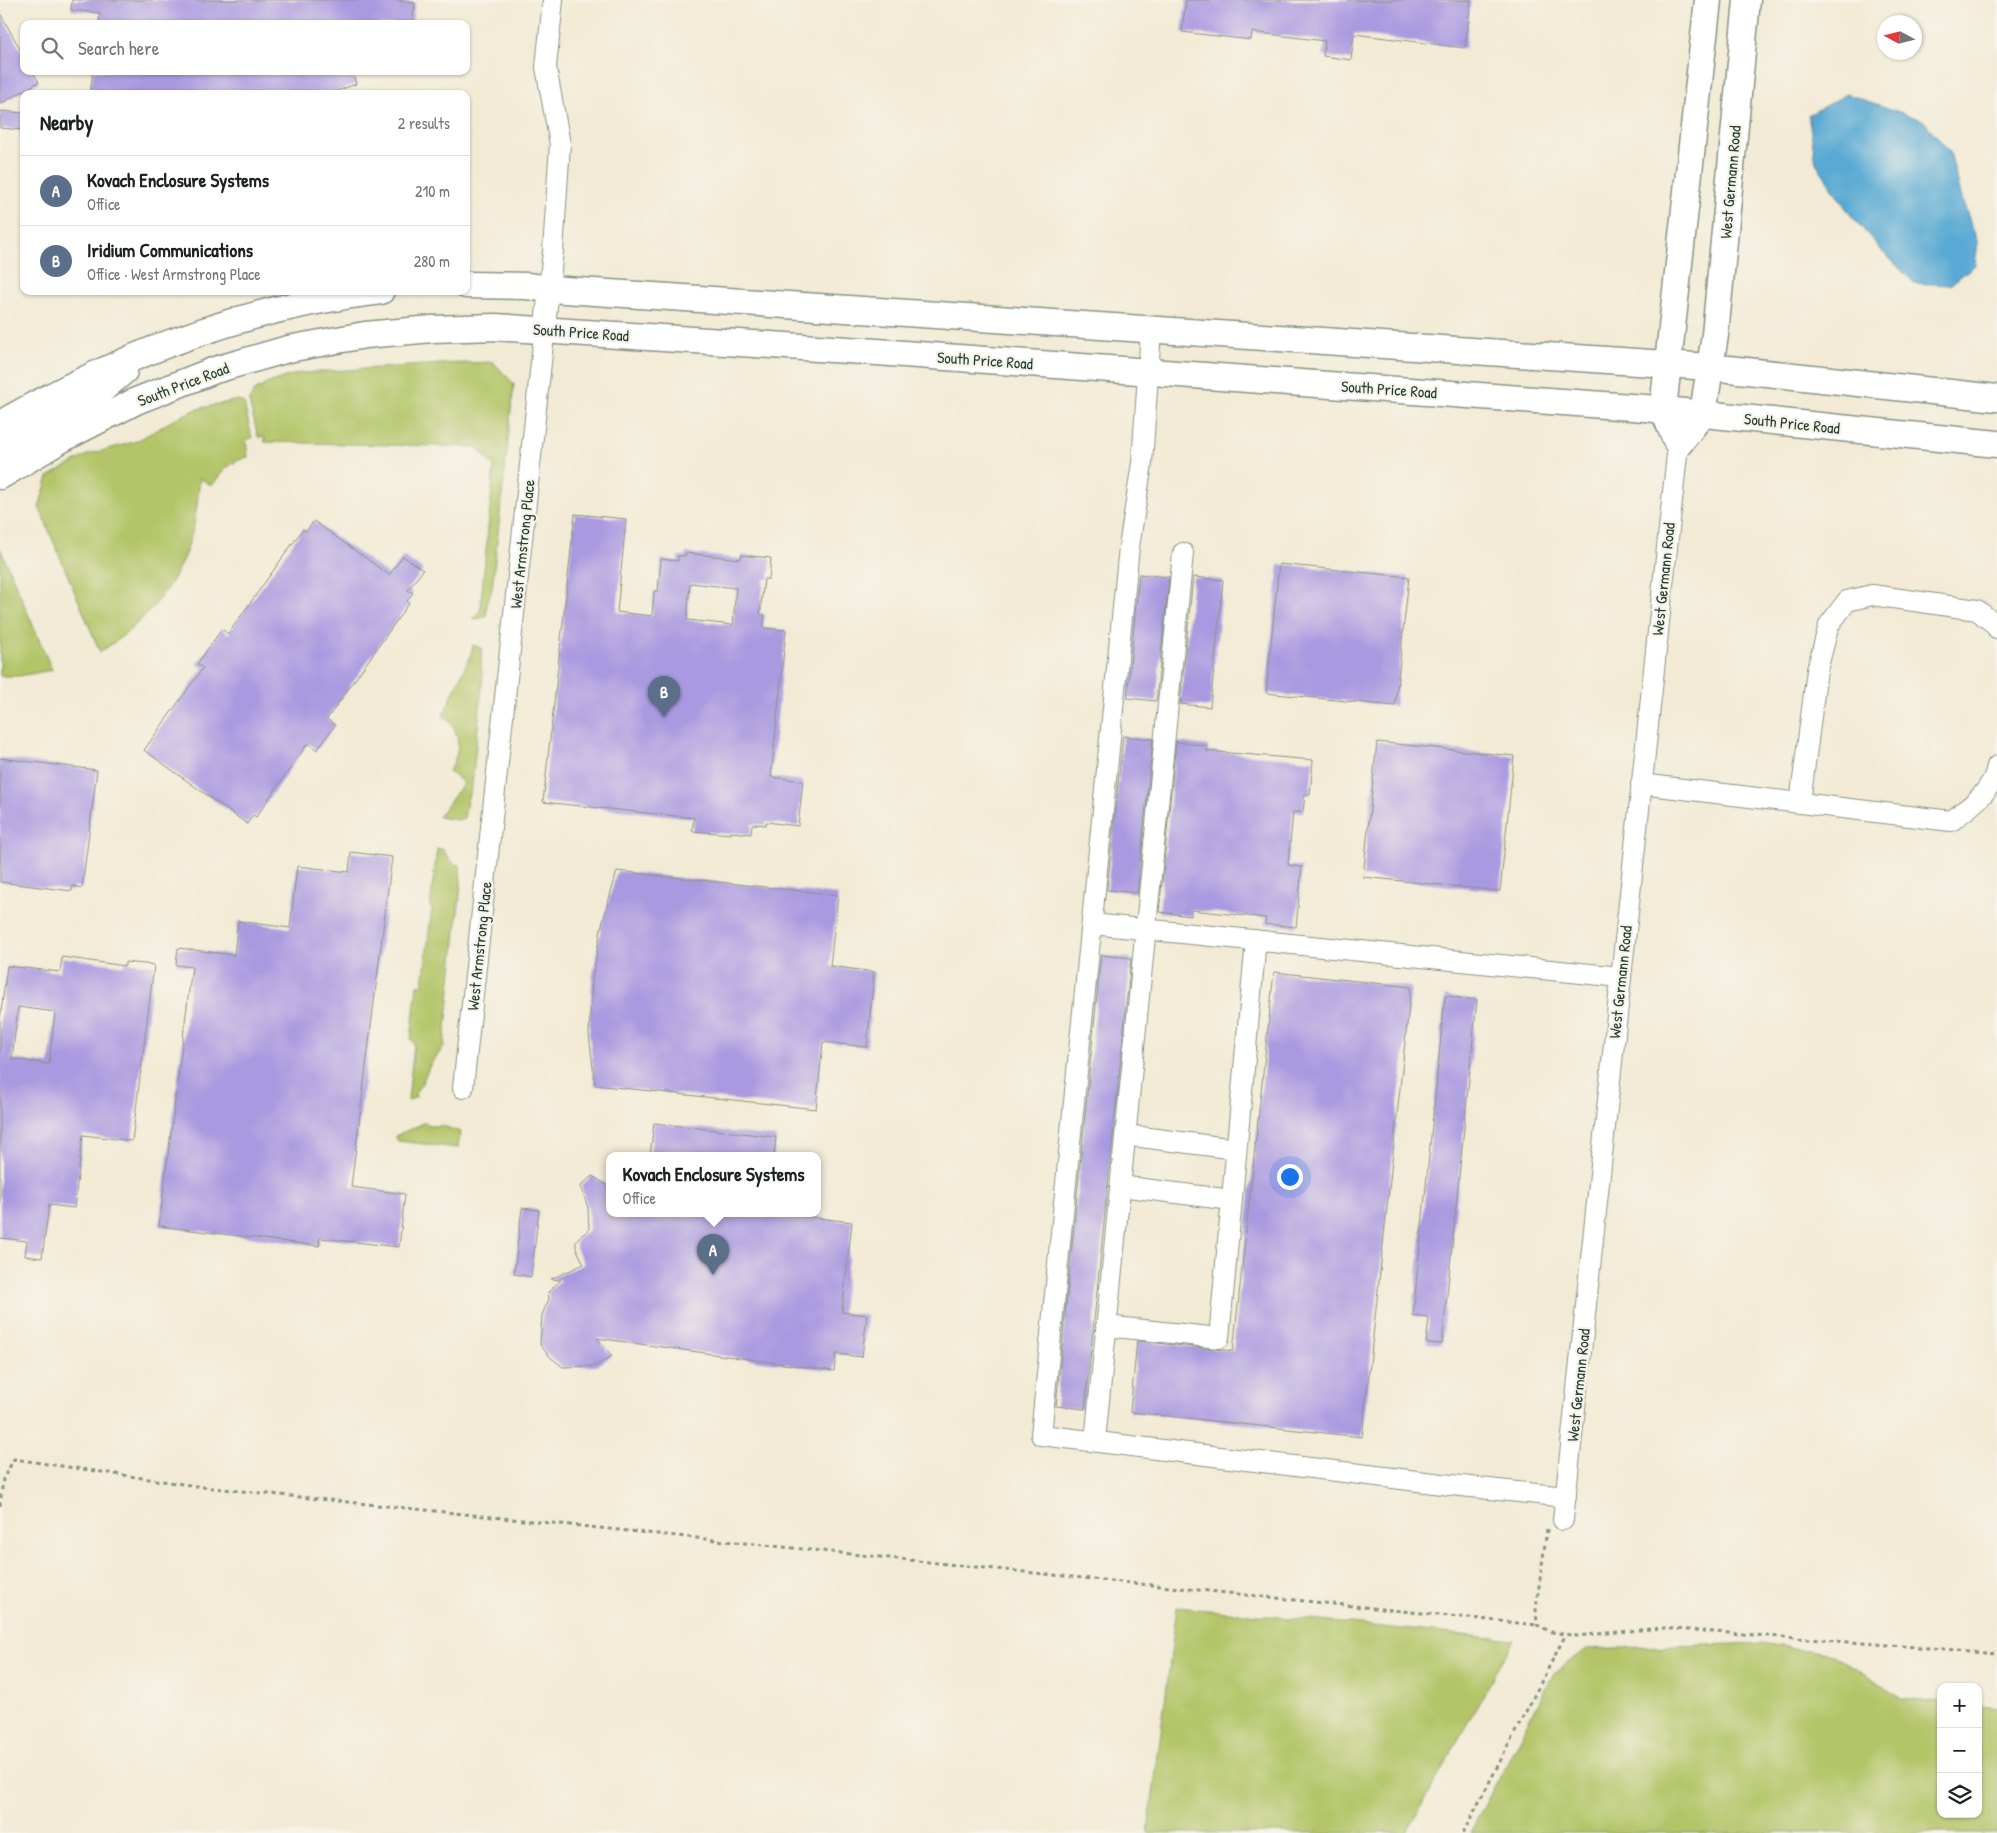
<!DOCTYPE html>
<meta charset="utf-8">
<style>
:root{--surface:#fff;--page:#f2f2f2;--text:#202124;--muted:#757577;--line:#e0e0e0;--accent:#d93025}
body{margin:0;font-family:"Patrick Hand",sans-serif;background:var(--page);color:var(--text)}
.controls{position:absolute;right:15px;bottom:15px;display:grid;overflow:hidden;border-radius:10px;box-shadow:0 1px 4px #0004}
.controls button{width:45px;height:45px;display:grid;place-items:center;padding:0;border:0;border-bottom:1px solid var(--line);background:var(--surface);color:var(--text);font:25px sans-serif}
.compass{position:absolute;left:1877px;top:15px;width:45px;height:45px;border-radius:50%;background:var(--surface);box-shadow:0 1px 4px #0004;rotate:277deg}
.you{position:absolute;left:1289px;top:1176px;width:18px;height:18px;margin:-12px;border:4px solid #fff;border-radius:50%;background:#1a73e8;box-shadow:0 0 0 8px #1a73e833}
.badge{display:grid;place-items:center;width:32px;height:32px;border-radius:50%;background:var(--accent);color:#fff;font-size:16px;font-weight:700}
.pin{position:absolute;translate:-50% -41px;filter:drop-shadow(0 1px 2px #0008)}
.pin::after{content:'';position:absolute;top:26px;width:18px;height:15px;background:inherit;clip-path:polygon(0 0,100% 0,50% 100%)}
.popup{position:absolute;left:606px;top:1152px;width:215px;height:65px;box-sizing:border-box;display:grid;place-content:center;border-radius:10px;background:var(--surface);filter:drop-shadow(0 1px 4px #0005);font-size:16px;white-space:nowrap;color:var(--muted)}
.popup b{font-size:19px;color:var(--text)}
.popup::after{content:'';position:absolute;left:50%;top:100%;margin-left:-10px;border:10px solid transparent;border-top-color:var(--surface)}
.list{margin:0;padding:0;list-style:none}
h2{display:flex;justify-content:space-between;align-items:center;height:65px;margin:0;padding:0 20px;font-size:21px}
h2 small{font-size:16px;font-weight:400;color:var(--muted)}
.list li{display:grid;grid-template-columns:32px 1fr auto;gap:15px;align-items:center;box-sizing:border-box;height:70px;padding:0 20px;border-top:1px solid var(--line)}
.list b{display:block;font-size:19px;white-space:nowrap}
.list p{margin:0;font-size:16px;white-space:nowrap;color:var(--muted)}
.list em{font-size:16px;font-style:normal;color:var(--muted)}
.icon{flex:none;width:28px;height:28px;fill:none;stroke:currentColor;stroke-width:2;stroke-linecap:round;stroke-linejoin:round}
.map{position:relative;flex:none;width:1997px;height:1833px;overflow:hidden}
.search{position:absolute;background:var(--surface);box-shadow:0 1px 4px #0004;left:20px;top:20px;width:450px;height:55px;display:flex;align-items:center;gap:12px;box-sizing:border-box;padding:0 18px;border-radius:10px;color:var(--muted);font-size:19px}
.panel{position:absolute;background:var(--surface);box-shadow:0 1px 4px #0004;left:20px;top:90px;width:450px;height:205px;border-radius:10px}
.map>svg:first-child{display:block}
.green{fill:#b3c568;stroke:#69814e}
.water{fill:#58a9d3;stroke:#3c7384}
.building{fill:#a999e0;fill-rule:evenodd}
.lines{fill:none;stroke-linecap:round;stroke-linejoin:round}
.minor-casing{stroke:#889484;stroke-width:22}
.major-casing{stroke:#889484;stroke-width:29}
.path{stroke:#889484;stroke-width:3;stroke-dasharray:4 4;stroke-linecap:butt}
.minor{stroke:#fff;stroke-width:20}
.major{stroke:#fff;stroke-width:26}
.labels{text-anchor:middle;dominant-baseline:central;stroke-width:4.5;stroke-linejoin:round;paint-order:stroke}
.street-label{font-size:16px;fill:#1f3d34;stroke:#f7f3e8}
</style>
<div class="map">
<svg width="1997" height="1833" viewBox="0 0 1997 1833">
<rect width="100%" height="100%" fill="#f7f3e8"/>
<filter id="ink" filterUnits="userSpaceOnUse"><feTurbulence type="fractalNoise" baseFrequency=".02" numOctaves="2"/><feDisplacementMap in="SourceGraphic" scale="10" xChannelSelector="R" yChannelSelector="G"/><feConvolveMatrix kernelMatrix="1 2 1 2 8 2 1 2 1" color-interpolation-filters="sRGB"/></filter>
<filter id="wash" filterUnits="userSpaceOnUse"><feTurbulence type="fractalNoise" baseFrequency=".0096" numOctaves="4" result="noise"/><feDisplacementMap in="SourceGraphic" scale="20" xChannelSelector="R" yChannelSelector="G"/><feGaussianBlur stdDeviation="1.12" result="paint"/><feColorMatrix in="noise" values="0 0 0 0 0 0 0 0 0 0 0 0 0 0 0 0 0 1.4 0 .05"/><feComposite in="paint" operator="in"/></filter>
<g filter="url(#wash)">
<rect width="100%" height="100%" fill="#f2ead4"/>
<path class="green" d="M 493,362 L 514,384 L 492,589 L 487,603 L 486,617 L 474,619 L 476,614 L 480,611 L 494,467 L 477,447 L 265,442 L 264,437 L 258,437 L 249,401 L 253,392 L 266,384 L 285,377 L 301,373 L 440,364 Z
M 238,400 L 244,403 L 252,438 L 246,440 L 248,457 C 231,461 221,472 212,486 L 200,478 C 198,494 197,509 194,524 C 183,579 146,623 100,652 L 39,507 L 48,477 L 87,455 L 137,441 L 175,419 L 197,409 Z
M 0,548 L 52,670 L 19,676 L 0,676 Z
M 473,645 L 482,648 L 481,667 L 483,676 L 472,786 L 467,800 L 464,818 L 457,820 L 438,817 L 464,783 L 449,771 C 462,751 461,730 443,715 L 471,654 Z
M 437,849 L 442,849 L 454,864 L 460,865 L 461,884 L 444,1047 L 430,1065 L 422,1083 L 415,1093 L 416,1097 L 408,1101 L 414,1043 L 411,1039 L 417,985 L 423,985 L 432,907 L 430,907 Z
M 426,1122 L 429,1126 L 443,1126 L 460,1132 L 458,1148 L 398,1141 L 395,1136 Z
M 1177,1607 L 1514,1640 L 1406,1833 L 1148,1833 Z
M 1762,1643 L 1833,1654 L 1902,1698 L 1941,1702 L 1941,1814 L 1978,1814 L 1978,1706 L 1997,1708 L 1997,1833 L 1470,1833 L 1554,1673 L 1587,1649 Z"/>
<path class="water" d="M 1847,94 L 1923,120 L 1950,152 L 1963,202 L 1978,243 L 1975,265 L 1950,285 L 1914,283 L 1882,251 L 1849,213 L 1816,163 L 1808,115 Z"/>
<g id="blocks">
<path class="building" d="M 72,0 L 391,0 L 415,3 L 412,24 L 99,24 L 100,13 L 71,10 Z
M 1186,0 L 1471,0 L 1465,48 L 1354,34 L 1351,60 L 1323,56 L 1325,41 L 1252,32 L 1251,40 L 1182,32 Z
M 0,13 L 24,56 L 24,71 L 32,71 L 39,82 L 0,104 Z
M 93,71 L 352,71 L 356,84 L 329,94 L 90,94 Z
M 0,111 L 24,113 L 22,130 L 0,128 Z
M 575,514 L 626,519 L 617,612 L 652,616 L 654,591 L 658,591 L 661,559 L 678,561 L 678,556 L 685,556 L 686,553 L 741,559 L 741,555 L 771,558 L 769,579 L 764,579 L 760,614 L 765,615 L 763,628 L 786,630 L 771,777 L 803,781 L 798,826 L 766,822 L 766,825 L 752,824 L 751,834 L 731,832 L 731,834 L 692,831 L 694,818 L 543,802 ZM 690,583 L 736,588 L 733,625 L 687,620 Z
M 314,521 L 389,575 L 403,556 L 423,570 L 408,590 L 413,593 L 407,601 L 409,603 L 327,719 L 335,725 L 317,750 L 308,743 L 256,817 L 253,815 L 247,824 L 144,750 L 203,668 L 197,664 L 222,629 L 228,634 L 303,529 L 306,531 Z
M 1279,564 L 1409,577 L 1395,706 L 1266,693 Z
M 1139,574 L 1169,577 L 1156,701 L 1127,698 Z
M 1193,577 L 1223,580 L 1210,707 L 1180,704 Z
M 1123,736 L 1153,739 L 1137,893 L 1107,890 Z
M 1176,742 L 1208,746 L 1207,751 L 1313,760 L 1310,795 L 1305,794 L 1303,812 L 1293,812 L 1288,865 L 1302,867 L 1296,927 L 1265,924 L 1266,918 L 1191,910 L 1191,916 L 1159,912 Z
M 1377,742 L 1514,756 L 1500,891 L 1363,877 Z
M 0,758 L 97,770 L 82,888 L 73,886 L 72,891 L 0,882 Z
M 351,852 L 392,857 L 351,1187 L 405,1194 L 399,1247 L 320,1238 L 319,1246 L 159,1226 L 192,967 L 176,965 L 178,948 L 234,955 L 238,921 L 290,928 L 297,866 L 349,872 Z
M 617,871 L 838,895 L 830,966 L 874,972 L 867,1047 L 823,1042 L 816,1109 L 595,1085 L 589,1034 L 592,980 L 601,928 Z
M 1101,955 L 1131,958 L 1085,1409 L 1056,1406 Z
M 62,957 L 125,966 L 125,962 L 154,965 L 132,1141 L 83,1135 L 74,1208 L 49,1205 L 42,1258 L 25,1256 L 27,1241 L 0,1238 L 0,1020 L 7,966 L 60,972 ZM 18,1007 L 55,1012 L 49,1064 L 12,1059 Z
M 1274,972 L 1411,987 L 1362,1437 L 1130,1412 L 1137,1341 L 1233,1351 Z
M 1445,996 L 1477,1000 L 1442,1344 L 1426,1343 L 1429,1318 L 1413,1316 Z
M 654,1123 L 776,1137 L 774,1156 L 650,1156 Z
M 592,1176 L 609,1186 L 609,1214 L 784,1214 L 852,1222 L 842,1312 L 867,1315 L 862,1357 L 836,1354 L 834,1371 L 597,1338 L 612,1356 L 596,1366 L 563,1367 L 550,1357 L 540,1345 L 542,1315 L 549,1299 L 548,1292 L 561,1280 L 551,1279 L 584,1264 L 576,1248 L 576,1242 L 579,1237 L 589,1230 L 588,1208 L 581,1186 Z
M 522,1208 L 539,1210 L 531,1277 L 514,1274 Z"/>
</g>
</g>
<g filter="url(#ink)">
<use href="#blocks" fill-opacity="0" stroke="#889484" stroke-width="1"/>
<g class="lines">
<g class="minor-casing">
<path id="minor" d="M 1151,330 L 1142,463 L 1129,547 L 1041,1435 L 1442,1484 L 1566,1497
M 1641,784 L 1951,821 C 1970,807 1993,791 1997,766
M 1800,803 L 1817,670 L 1829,625 L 1847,601 L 1872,595 L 1977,610 L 1995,624 L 1997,628
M 1092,924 L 1621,977
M 463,1088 L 553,251 L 560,144 L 546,67 L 553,0
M 1125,1135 L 1236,1149
M 1120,1186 L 1232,1200
M 1106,1326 L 1219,1338 L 1256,940
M 1095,1441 L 1183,553
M 1563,1520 L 1678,445"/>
</g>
<g class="major-casing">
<path id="major" d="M 1708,0 L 1663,409 L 1678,445 L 1703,413 L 1715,335 L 1747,0
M 466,285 L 527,286 L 550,289 L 1710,367 L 1997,398
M 0,424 C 117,357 246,306 381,291
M 0,453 L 14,443 L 93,397 L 124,371
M 0,476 L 62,439 L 136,401 L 215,370 L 288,349 L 365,335 L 432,329 L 495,327 L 863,351 L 1645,408 L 1997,444"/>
</g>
<path class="path" d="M 0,1506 L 3,1479 L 14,1459 L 203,1487 L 1537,1625
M 1547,1529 L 1536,1608 L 1537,1625 L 1552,1632 L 1577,1636 L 1661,1628 L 1997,1653
M 1463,1833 L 1566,1634"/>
<use href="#minor" class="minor"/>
<use href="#major" class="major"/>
</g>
</g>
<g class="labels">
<g class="street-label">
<text transform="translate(1730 182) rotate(-85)">West Germann Road</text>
<text transform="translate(581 332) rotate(4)">South Price Road</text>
<text transform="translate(985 360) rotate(4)">South Price Road</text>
<text transform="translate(183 384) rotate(-21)">South Price Road</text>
<text transform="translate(1389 389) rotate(4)">South Price Road</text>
<text transform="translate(1792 423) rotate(6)">South Price Road</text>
<text transform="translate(522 544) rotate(-84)">West Armstrong Place</text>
<text transform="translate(1663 579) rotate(-84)">West Germann Road</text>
<text transform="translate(479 946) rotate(-84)">West Armstrong Place</text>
<text transform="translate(1620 982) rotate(-84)">West Germann Road</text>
<text transform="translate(1578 1385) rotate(-84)">West Germann Road</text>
</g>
</g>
</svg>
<div class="controls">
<button>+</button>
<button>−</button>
<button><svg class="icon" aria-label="layers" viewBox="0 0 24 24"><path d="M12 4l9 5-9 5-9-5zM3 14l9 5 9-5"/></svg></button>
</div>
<svg class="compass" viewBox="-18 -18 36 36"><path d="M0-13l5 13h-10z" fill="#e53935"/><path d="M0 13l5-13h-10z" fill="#757577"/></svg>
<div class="you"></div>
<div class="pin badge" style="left:713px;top:1275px;background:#5c6f8a">A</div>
<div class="popup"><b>Kovach Enclosure Systems</b>Office</div>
<div class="pin badge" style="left:664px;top:717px;background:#5c6f8a">B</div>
<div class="search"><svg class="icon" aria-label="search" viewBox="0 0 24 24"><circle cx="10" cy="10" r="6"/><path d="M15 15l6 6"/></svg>Search here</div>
<section class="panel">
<h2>Nearby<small>2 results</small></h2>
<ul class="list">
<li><span class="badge" style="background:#5c6f8a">A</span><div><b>Kovach Enclosure Systems</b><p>Office</p></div><em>210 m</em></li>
<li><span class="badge" style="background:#5c6f8a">B</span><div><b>Iridium Communications</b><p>Office · West Armstrong Place</p></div><em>280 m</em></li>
</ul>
</section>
</div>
